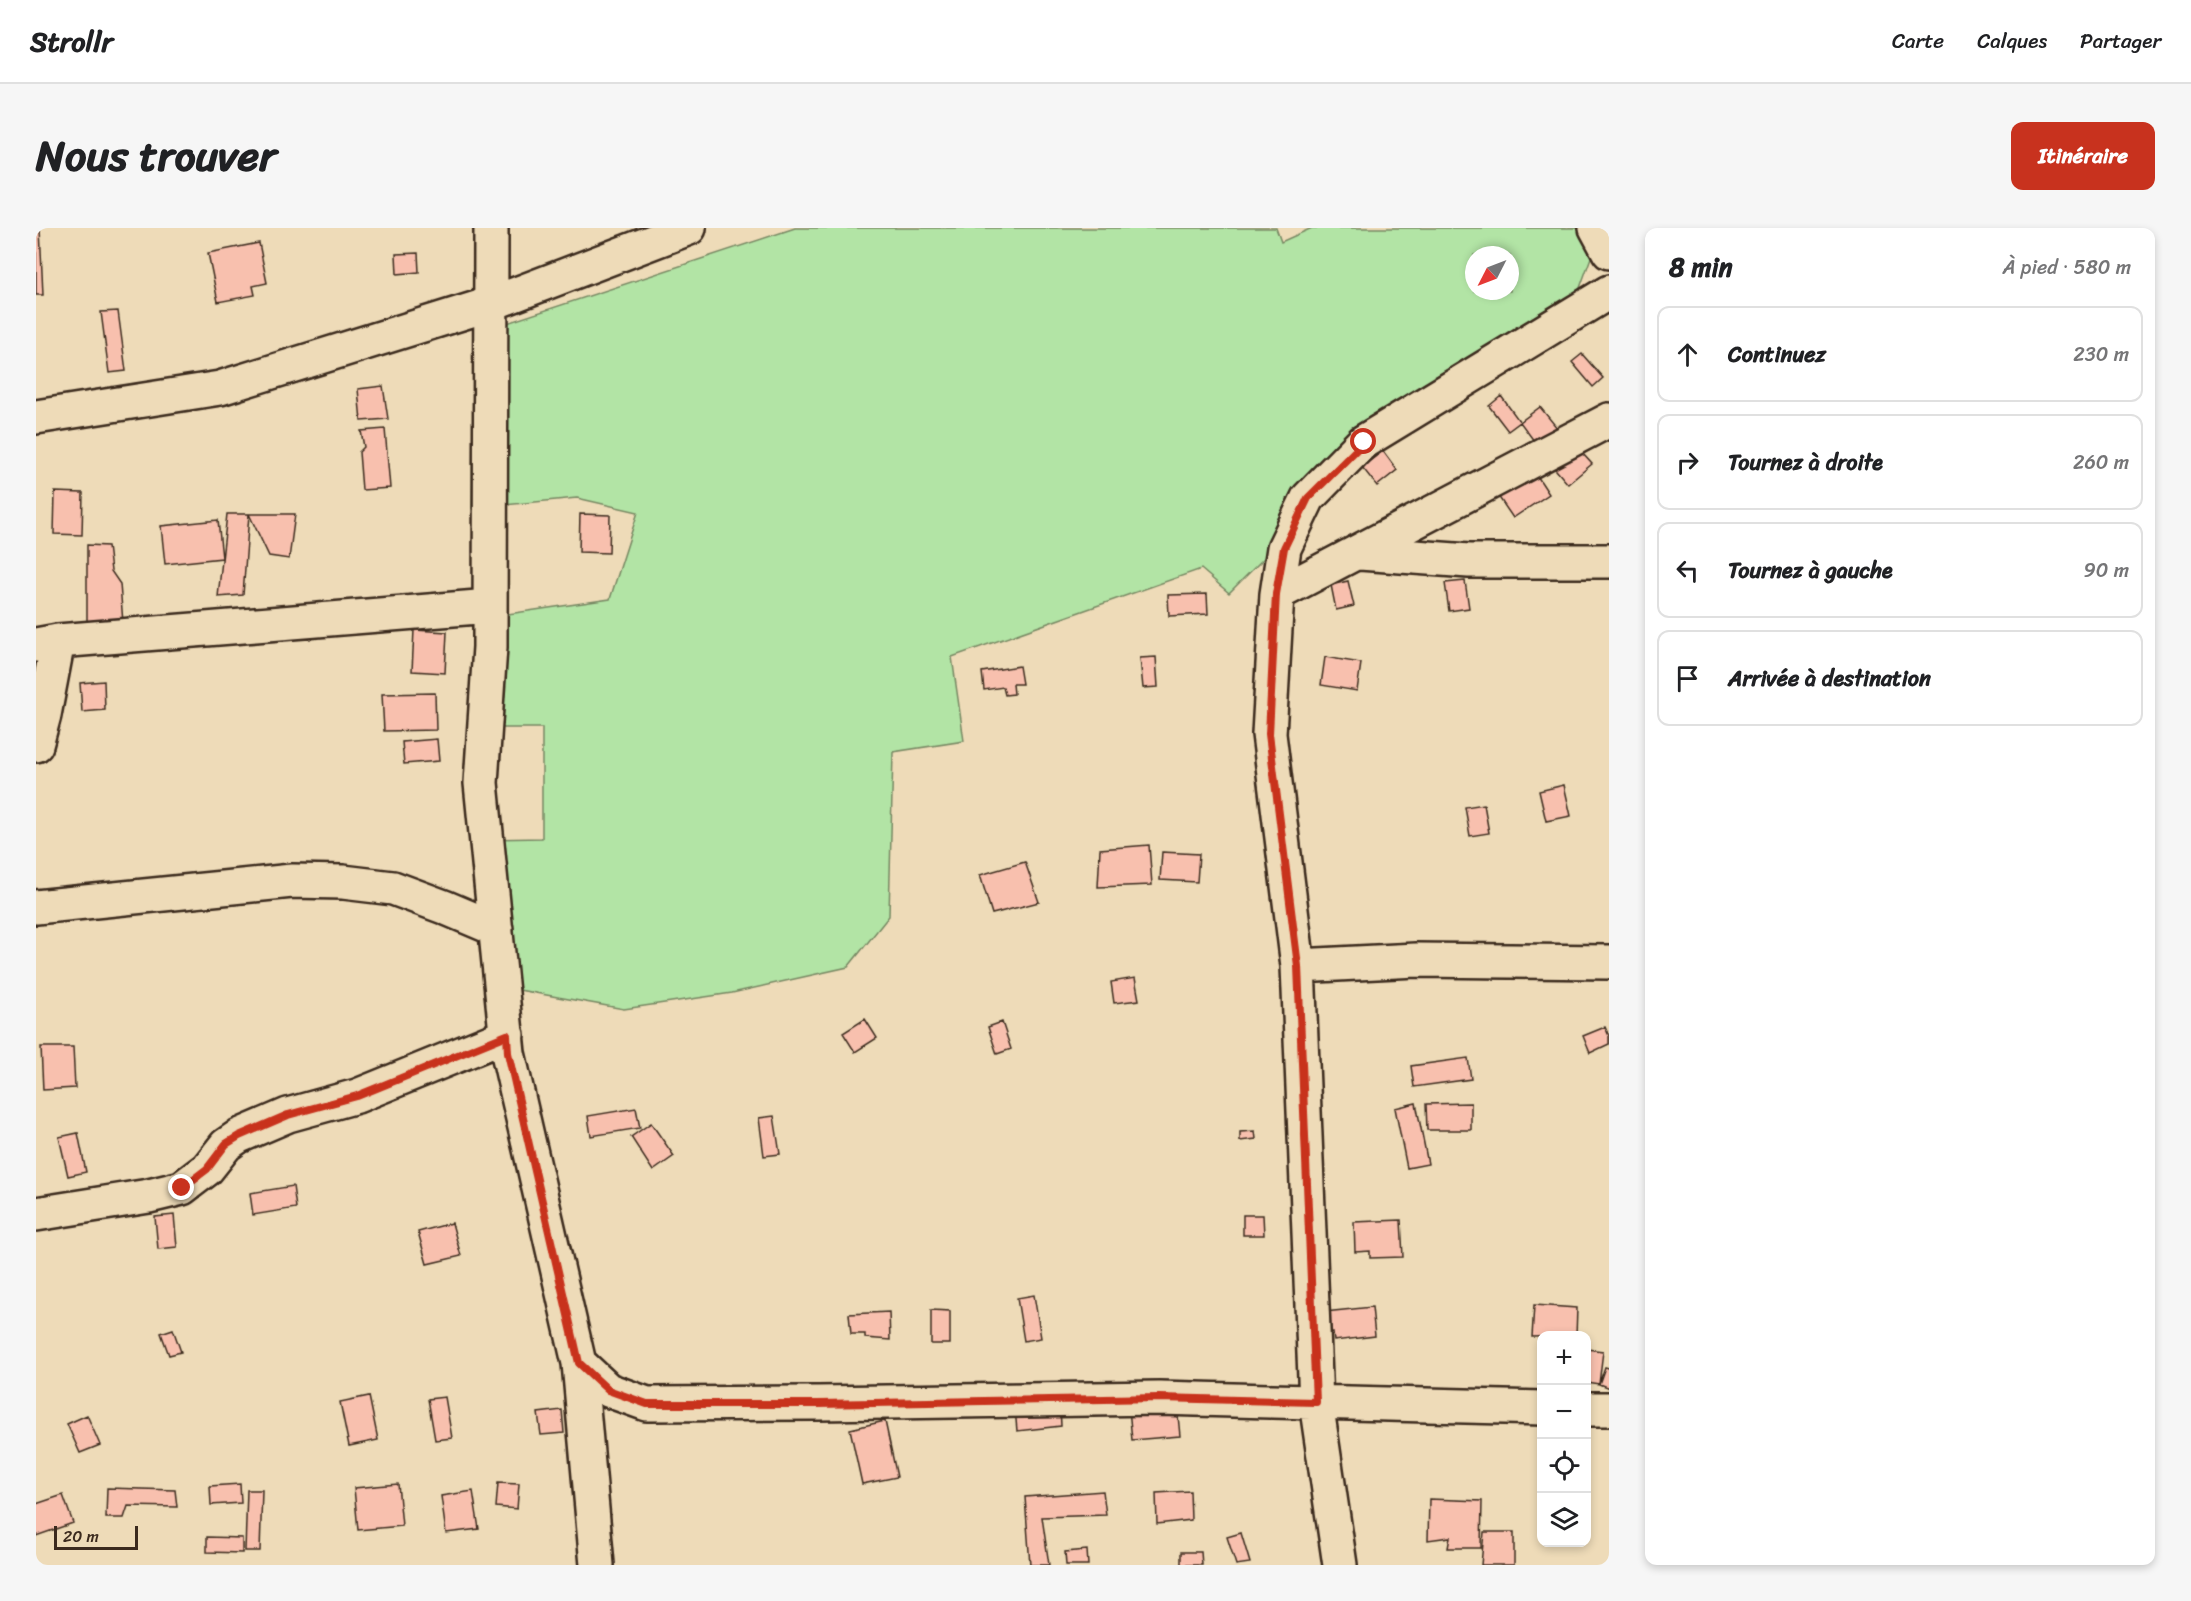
<!DOCTYPE html>
<html lang="fr">
<meta charset="utf-8">
<style>
:root{--surface:#fff;--page:#f6f6f6;--text:#202124;--muted:#757577;--line:#e0e0e0;--accent:#c8321e}
body{margin:0;font-family:Sriracha,sans-serif;background:var(--page);color:var(--text)}
.controls{position:absolute;right:18px;bottom:18px;display:grid;overflow:hidden;border-radius:12px;box-shadow:0 3px 9px #0003}
.controls button{width:54px;height:54px;display:grid;place-items:center;padding:0;border:0;border-bottom:2px solid var(--line);background:var(--surface);color:var(--text);font:30px sans-serif}
.compass{position:absolute;left:1429px;top:18px;width:54px;height:54px;border-radius:50%;background:var(--surface);box-shadow:0 3px 9px #0003;rotate:228deg}
.scale{position:absolute;left:18px;bottom:15px;width:84px;box-sizing:border-box;padding-left:6px;border:3px solid #3b2a1e;border-top:0;font-size:16px;line-height:21px;white-space:nowrap;color:#3b2a1e;-webkit-text-stroke:4px #eedbb8;paint-order:stroke}
.stop{position:absolute;width:18px;height:18px;margin:-14px;border:4px solid #c8321e;border-radius:50%;background:#fff}
.stop.end{background:#c8321e;border-color:#fff;box-shadow:0 2px 6px #0008}
.list{margin:0;padding:0;list-style:none}
h2{display:flex;justify-content:space-between;align-items:center;height:78px;margin:0;padding:0 24px;font-size:26px}
h2 small{font-size:20px;font-weight:400;color:var(--muted)}
.list li{display:grid;grid-template-columns:39px 1fr auto;gap:18px;align-items:center;box-sizing:border-box;height:96px;margin:0 12px 12px;padding:0 12px;border:2px solid var(--line);border-radius:12px}
.list b{display:block;font-size:22px;white-space:nowrap}
.list em{font-size:20px;font-style:normal;color:var(--muted)}
.icon{flex:none;width:33px;height:33px;fill:none;stroke:currentColor;stroke-width:2;stroke-linecap:round;stroke-linejoin:round}
.map{position:relative;flex:none;width:1573px;height:1337px;overflow:hidden;border-radius:12px}
header{display:flex;align-items:center;gap:36px;box-sizing:border-box;height:84px;padding:0 30px;background:var(--surface);border-bottom:2px solid var(--line)}
header strong{font-size:28px}
nav{display:flex;gap:33px;margin-inline-start:auto;font-size:21px}
.intro{display:flex;align-items:center;justify-content:space-between;box-sizing:border-box;height:144px;padding:0 36px}
h1{margin:0;font-size:42px}
.button{padding:15px 27px;border-radius:12px;background:var(--accent);color:#fff;font-size:21px;font-weight:700}
main{display:flex;gap:36px;padding:0 36px}
aside{flex:1;background:var(--surface);border-radius:12px;box-shadow:0 3px 9px #0003}
.map>svg:first-child{display:block}
.green{fill:#b2e4a5;stroke:#768762;stroke-width:1.5;fill-rule:evenodd}
.building{fill:#f8c0ae;stroke:#3b2a1e;stroke-width:1.5}
.lines{fill:none;stroke-linecap:round;stroke-linejoin:round}
.street-casing{stroke:#3b2a1e;stroke-width:38}
.street{stroke:#eedbb8;stroke-width:33}
.route{stroke:#c8321e;stroke-width:8}
</style>
<header>
<strong>Strollr</strong>
<nav><a>Carte</a><a>Calques</a><a>Partager</a></nav>
</header>
<div class="intro"><h1>Nous trouver</h1><a class="button">Itinéraire</a></div>
<main>
<div class="map">
<svg width="1573" height="1337" viewBox="0 0 1573 1337">
<rect width="100%" height="100%" fill="#eedbb8"/>
<filter id="ink" filterUnits="userSpaceOnUse"><feTurbulence type="fractalNoise" baseFrequency=".0167" numOctaves="2"/><feDisplacementMap in="SourceGraphic" scale="12" xChannelSelector="R" yChannelSelector="G"/><feConvolveMatrix kernelMatrix="1 2 1 2 8 2 1 2 1" color-interpolation-filters="sRGB"/></filter>
<g filter="url(#ink)">
<path class="green" d="M 759,0 L 1240,0 L 1245,14 L 1276,0 L 1541,0 L 1558,21 L 1540,71 L 1299,217 L 1239,319 L 1193,365 L 1165,341 L 916,429 L 928,513 L 857,524 L 853,688 L 812,739 L 696,765 L 588,781 L 483,762 L 441,634 L 443,611 L 506,610 L 506,500 L 440,500 L 444,390 L 574,371 L 602,284 L 541,270 L 436,280 L 438,106 ZM 1438,27 L 1474,27 L 1474,63 L 1438,63 Z"/>
<path class="building" d="M 0,0 L 4,0 L 7,67 L 0,67 Z
M 223,15 L 231,55 L 217,58 L 219,67 L 182,74 L 172,25 Z
M 382,25 L 383,44 L 361,46 L 360,26 Z
M 82,83 L 90,143 L 73,145 L 65,84 Z
M 1546,126 L 1567,150 L 1557,159 L 1536,134 Z
M 347,158 L 352,191 L 325,193 L 322,161 Z
M 1465,168 L 1484,194 L 1472,203 L 1453,178 Z
M 1504,179 L 1522,201 L 1501,217 L 1484,194 Z
M 349,201 L 354,260 L 326,262 L 323,224 L 328,219 L 325,203 Z
M 1537,215 L 1556,236 L 1532,256 L 1514,235 Z
M 1347,223 L 1361,242 L 1341,258 L 1326,239 Z
M 1498,243 L 1513,266 L 1477,290 L 1462,268 Z
M 19,264 L 47,265 L 46,307 L 18,306 Z
M 191,286 L 213,286 L 207,367 L 182,369 Z
M 213,286 L 259,286 L 253,331 L 233,328 Z
M 544,286 L 574,287 L 573,325 L 543,324 Z
M 182,292 L 186,330 L 129,336 L 125,298 Z
M 51,317 L 72,318 L 75,343 L 84,356 L 87,395 L 51,395 Z
M 1312,353 L 1318,378 L 1300,382 L 1295,357 Z
M 1429,353 L 1433,380 L 1413,383 L 1409,355 Z
M 1171,366 L 1172,386 L 1133,388 L 1132,367 Z
M 378,402 L 411,404 L 409,445 L 376,443 Z
M 1120,429 L 1122,459 L 1107,460 L 1104,430 Z
M 1289,429 L 1325,435 L 1321,463 L 1285,457 Z
M 983,438 L 986,456 L 977,456 L 978,466 L 969,467 L 967,459 L 948,462 L 946,444 Z
M 68,453 L 69,482 L 46,484 L 44,455 Z
M 399,465 L 400,502 L 348,503 L 346,466 Z
M 401,511 L 403,533 L 368,536 L 366,514 Z
M 1528,557 L 1535,588 L 1510,593 L 1503,563 Z
M 1448,576 L 1453,605 L 1434,608 L 1429,579 Z
M 1113,617 L 1116,657 L 1062,659 L 1064,621 Z
M 1126,624 L 1163,626 L 1161,654 L 1124,652 Z
M 989,634 L 1003,674 L 956,686 L 944,647 Z
M 1099,750 L 1103,772 L 1078,775 L 1075,754 Z
M 829,791 L 841,810 L 819,824 L 807,805 Z
M 966,794 L 975,821 L 961,826 L 952,799 Z
M 1569,799 L 1573,808 L 1573,816 L 1554,825 L 1547,808 Z
M 5,819 L 37,819 L 39,860 L 7,862 Z
M 1432,830 L 1435,851 L 1378,859 L 1375,838 Z
M 1380,875 L 1392,936 L 1371,940 L 1359,880 Z
M 1435,875 L 1435,902 L 1391,902 L 1390,876 Z
M 600,880 L 604,900 L 555,908 L 552,888 Z
M 738,888 L 744,926 L 728,928 L 723,890 Z
M 615,895 L 638,928 L 617,943 L 595,909 Z
M 1219,903 L 1220,911 L 1204,913 L 1204,904 Z
M 42,905 L 50,944 L 32,948 L 23,909 Z
M 257,958 L 260,980 L 217,987 L 214,965 Z
M 138,987 L 141,1019 L 122,1021 L 119,989 Z
M 1207,987 L 1227,987 L 1228,1007 L 1207,1007 Z
M 1365,992 L 1367,1029 L 1334,1030 L 1334,1023 L 1319,1024 L 1318,994 Z
M 416,995 L 425,1028 L 391,1036 L 382,1004 Z
M 998,1067 L 1005,1110 L 988,1113 L 981,1070 Z
M 1498,1077 L 1541,1080 L 1540,1108 L 1496,1109 Z
M 1336,1079 L 1339,1108 L 1298,1113 L 1297,1104 L 1282,1108 L 1279,1085 Z
M 895,1082 L 914,1083 L 914,1116 L 895,1116 Z
M 853,1084 L 854,1112 L 829,1110 L 829,1106 L 815,1106 L 813,1086 Z
M 137,1101 L 145,1124 L 133,1127 L 125,1105 Z
M 1550,1121 L 1567,1123 L 1563,1156 L 1550,1154 Z
M 1569,1139 L 1573,1140 L 1573,1160 L 1563,1156 Z
M 333,1168 L 342,1212 L 313,1218 L 304,1174 Z
M 409,1169 L 416,1210 L 399,1212 L 392,1171 Z
M 1141,1177 L 1144,1208 L 1096,1212 L 1093,1181 Z
M 1024,1178 L 1025,1198 L 981,1203 L 979,1180 Z
M 526,1182 L 528,1205 L 505,1207 L 502,1185 Z
M 51,1187 L 64,1217 L 44,1225 L 31,1196 Z
M 849,1193 L 861,1249 L 826,1256 L 814,1201 Z
M 462,1255 L 483,1256 L 481,1281 L 460,1279 Z
M 204,1256 L 205,1275 L 175,1277 L 174,1258 Z
M 362,1256 L 366,1298 L 322,1302 L 318,1260 Z
M 71,1260 L 139,1262 L 141,1279 L 92,1278 L 88,1290 L 70,1290 Z
M 211,1262 L 226,1262 L 224,1323 L 209,1323 Z
M 437,1263 L 443,1301 L 410,1305 L 405,1268 Z
M 1067,1263 L 1070,1287 L 1006,1289 L 1013,1337 L 994,1337 L 989,1269 Z
M 1154,1263 L 1155,1292 L 1121,1296 L 1120,1265 Z
M 27,1267 L 37,1295 L 0,1308 L 0,1276 Z
M 1393,1271 L 1446,1273 L 1445,1320 L 1412,1320 L 1414,1309 L 1392,1312 Z
M 1448,1304 L 1478,1304 L 1478,1337 L 1445,1337 Z
M 1205,1305 L 1214,1335 L 1200,1337 L 1191,1309 Z
M 171,1309 L 206,1310 L 206,1325 L 171,1324 Z
M 1051,1322 L 1052,1337 L 1030,1337 L 1029,1324 Z
M 1145,1324 L 1165,1324 L 1166,1337 L 1145,1337 Z"/>
<g class="lines">
<g class="street-casing">
<path id="street" d="M 455,0 L 454,419 L 445,555 L 472,825 L 543,1135 L 561,1337
M 1560,0 L 1573,24
M 0,189 L 184,160 L 454,76 L 653,0
M 1324,325 L 1433,333 L 1573,333
M 1241,366 L 1248,320 L 1272,270 L 1327,214 L 1573,64
M 0,417 L 22,413 L 454,378
M 0,517 L 8,487 L 22,413
M 0,679 L 256,653 L 307,654 L 357,660 L 408,679 L 460,701
M 1262,738 L 1380,732 L 1573,734
M 0,986 L 113,968 L 146,960 L 171,941 L 190,917 L 203,908 L 252,887 L 321,868 L 471,807
M 543,1135 L 572,1162 L 611,1176 L 782,1175 L 1123,1170 L 1506,1180
M 1550,1181 L 1573,1181
M 1304,1337 L 1280,1174 L 1262,738 L 1233,506 L 1241,366 L 1573,192"/>
</g>
<use href="#street" class="street"/>
</g>
</g>
<g class="lines" filter="url(#ink)">
<path class="route" d="M 146,960 L 171,941 L 190,916 L 203,908 L 252,887 L 321,868 L 471,807 L 472,825 L 543,1135 L 572,1162 L 611,1176 L 782,1176 L 1123,1170 L 1280,1174 L 1262,738 L 1233,506 L 1240,366 L 1248,320 L 1272,270 L 1328,214"/>
</g>
</svg>
<div class="controls">
<button>+</button>
<button>−</button>
<button><svg class="icon" aria-label="locate" viewBox="0 0 24 24"><circle cx="12" cy="12" r="6"/><path d="M12 2v4M12 18v4M2 12h4M18 12h4"/></svg></button>
<button><svg class="icon" aria-label="layers" viewBox="0 0 24 24"><path d="M12 4l9 5-9 5-9-5zM3 14l9 5 9-5"/></svg></button>
</div>
<svg class="compass" viewBox="-18 -18 36 36"><path d="M0-13l5 13h-10z" fill="#e53935"/><path d="M0 13l5-13h-10z" fill="#757577"/></svg>
<div class="scale">20 m</div>
<div class="stop" style="left:1328px;top:214px"></div>
<div class="stop end" style="left:146px;top:960px"></div>
</div>
<aside>
<h2>8 min<small>À pied · 580 m</small></h2>
<ul class="list">
<li><svg class="icon" aria-label="ahead" viewBox="0 0 24 24"><path d="M12 20V5M6 11l6-6 6 6"/></svg><div><b>Continuez</b></div><em>230 m</em></li>
<li><svg class="icon" aria-label="right" viewBox="0 0 24 24"><path d="M7 20v-9h11M14 6l5 5-5 5"/></svg><div><b>Tournez à droite</b></div><em>260 m</em></li>
<li><svg class="icon" aria-label="left" viewBox="0 0 24 24"><path d="M17 20v-9H6M10 6l-5 5 5 5"/></svg><div><b>Tournez à gauche</b></div><em>90 m</em></li>
<li><svg class="icon" aria-label="arrive" viewBox="0 0 24 24"><path d="M6 21V4h12l-3 4 3 4H6"/></svg><div><b>Arrivée à destination</b></div></li>
</ul>
</aside>
</main>
